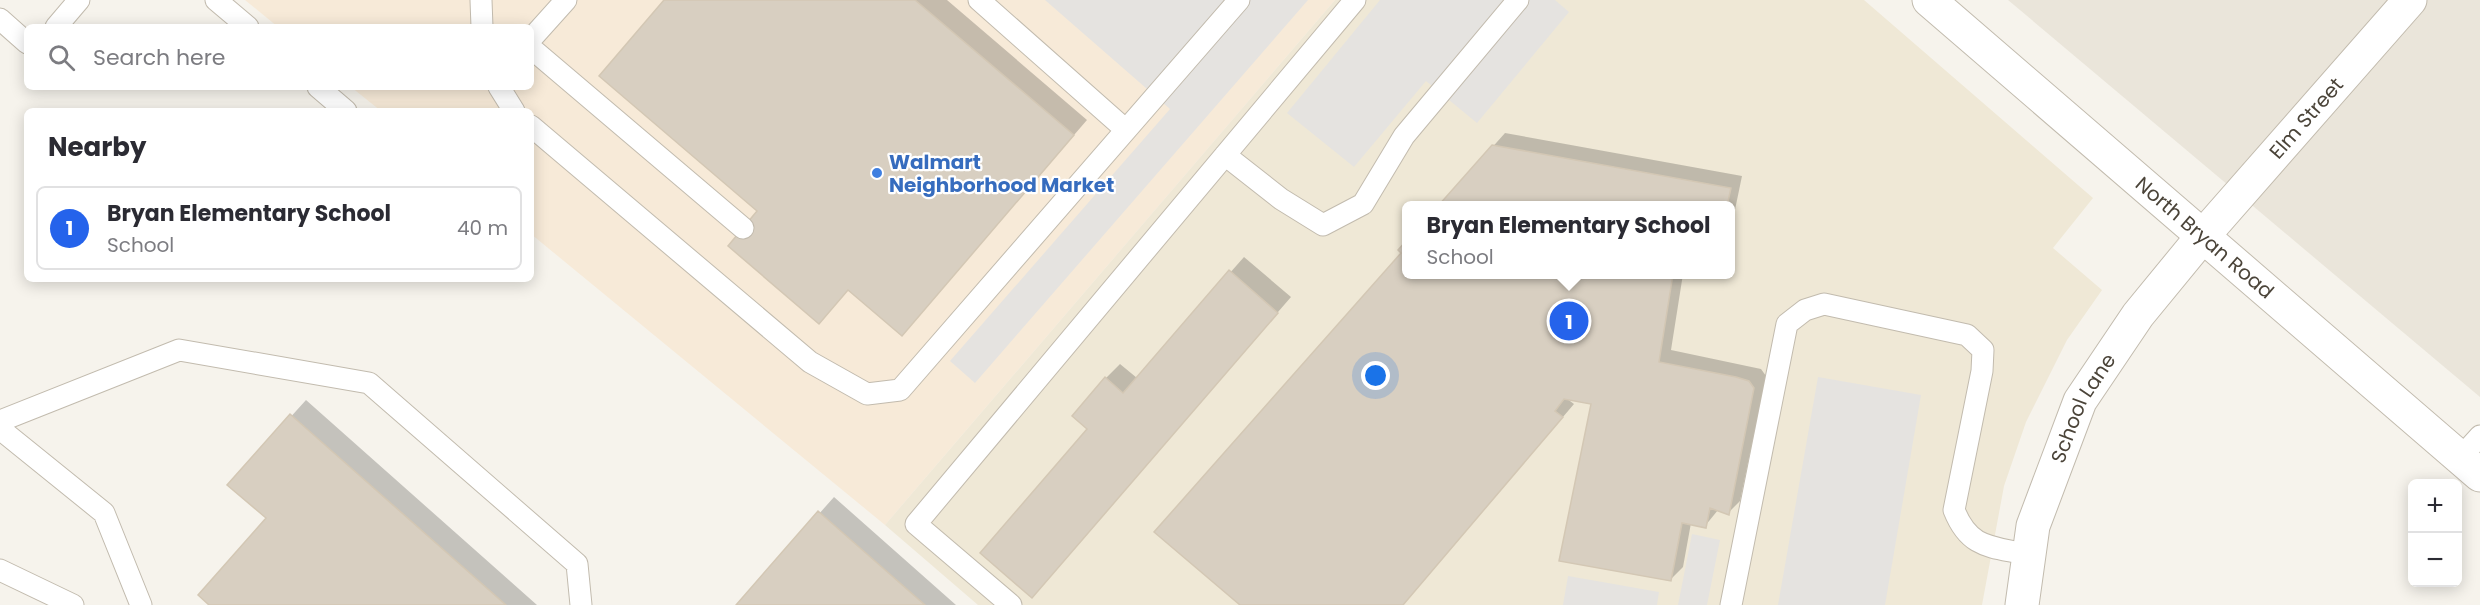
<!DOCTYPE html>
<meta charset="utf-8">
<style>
:root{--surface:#fff;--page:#f7f7f7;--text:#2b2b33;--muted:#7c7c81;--line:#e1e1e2;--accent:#2563eb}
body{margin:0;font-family:Poppins,sans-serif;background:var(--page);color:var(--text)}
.controls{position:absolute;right:18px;bottom:18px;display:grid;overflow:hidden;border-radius:9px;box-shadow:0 3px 15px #0003}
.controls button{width:54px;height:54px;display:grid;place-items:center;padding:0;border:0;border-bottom:2px solid var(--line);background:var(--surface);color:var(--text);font:30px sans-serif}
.you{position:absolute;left:1376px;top:376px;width:21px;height:21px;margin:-15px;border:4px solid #fff;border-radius:50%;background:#1a73e8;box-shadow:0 0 0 9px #1a73e833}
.badge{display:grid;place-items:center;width:39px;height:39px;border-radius:50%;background:var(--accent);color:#fff;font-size:20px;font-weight:700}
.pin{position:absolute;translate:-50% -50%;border:3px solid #fff;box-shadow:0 2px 6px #0006}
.popup{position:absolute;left:1402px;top:201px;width:333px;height:78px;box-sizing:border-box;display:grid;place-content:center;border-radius:9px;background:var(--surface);filter:drop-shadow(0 2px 4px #0005);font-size:20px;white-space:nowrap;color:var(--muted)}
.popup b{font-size:22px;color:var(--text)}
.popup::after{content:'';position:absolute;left:50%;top:100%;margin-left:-12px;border:12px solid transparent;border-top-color:var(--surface)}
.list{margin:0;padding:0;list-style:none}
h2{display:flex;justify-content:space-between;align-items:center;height:78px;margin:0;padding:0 24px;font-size:26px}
h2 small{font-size:20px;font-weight:400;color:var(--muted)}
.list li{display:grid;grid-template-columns:39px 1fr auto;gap:18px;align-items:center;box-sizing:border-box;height:84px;margin:0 12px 12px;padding:0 12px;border:2px solid var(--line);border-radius:9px}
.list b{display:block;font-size:22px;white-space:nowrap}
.list p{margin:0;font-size:20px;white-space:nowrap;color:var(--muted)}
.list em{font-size:20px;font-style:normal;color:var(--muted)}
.icon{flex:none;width:33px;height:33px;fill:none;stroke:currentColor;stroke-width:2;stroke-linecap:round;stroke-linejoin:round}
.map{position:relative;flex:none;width:2480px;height:605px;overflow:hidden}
.search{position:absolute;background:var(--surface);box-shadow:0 3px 15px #0003;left:24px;top:24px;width:510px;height:66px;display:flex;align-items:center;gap:15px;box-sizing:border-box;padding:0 21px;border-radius:9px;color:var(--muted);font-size:22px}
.panel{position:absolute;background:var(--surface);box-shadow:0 3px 15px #0003;left:24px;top:108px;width:510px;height:174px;border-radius:9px}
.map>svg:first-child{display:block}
.residential{fill:#eae5da}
.commercial{fill:#f7ead8}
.education{fill:#efe8d6;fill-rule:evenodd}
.parking{fill:#e5e3e0}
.shadow{fill:#0003}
.building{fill:#d8cfc1;stroke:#d3c7b4;stroke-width:1.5}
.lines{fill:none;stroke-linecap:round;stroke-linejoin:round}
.service-casing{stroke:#c2bbae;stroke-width:23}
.minor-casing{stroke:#c2bbae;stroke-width:35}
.tertiary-casing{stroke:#c2bbae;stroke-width:35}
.service{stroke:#fff;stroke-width:21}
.minor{stroke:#fff;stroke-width:33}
.tertiary{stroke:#fff;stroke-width:33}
.shop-dot{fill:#3f7fe0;stroke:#fff;stroke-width:2}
.labels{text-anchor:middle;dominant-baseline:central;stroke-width:4.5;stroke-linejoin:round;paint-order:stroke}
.street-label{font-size:20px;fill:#4b4439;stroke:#fff}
.shop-label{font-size:20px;font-weight:bold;fill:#366cbe;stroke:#fff;text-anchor:start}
</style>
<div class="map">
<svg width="2480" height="605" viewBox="0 0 2480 605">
<rect width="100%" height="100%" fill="#f6f3ec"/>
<path class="residential" d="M 2008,0 L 2480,0 L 2480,397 Z"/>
<path class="commercial" d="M 245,0 L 1335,0 L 885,525 L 531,234 L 531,111 L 381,111 L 351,87 L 531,87 L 531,27 L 278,27 Z"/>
<path class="education" d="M 1335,0 L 1864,0 L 2093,198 L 2053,248 L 2102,290 L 2067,340 L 2026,422 L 2004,486 L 1982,605 L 978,605 L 885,525 ZM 1407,206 L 1731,206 L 1731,274 L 1407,274 Z"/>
<path class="parking" d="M 1045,0 L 1308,0 L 975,383 L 950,361 L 1170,109 Z
M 1380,0 L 1555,0 L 1569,12 L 1477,123 L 1426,81 L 1354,167 L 1287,113 Z
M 1818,377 L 1921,395 L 1885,605 L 1778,605 Z
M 1692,534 L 1720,540 L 1707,605 L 1678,605 Z
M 1568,576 L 1659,592 L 1657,605 L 1563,605 Z"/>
<path class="shadow" d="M 666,0 L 947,0 L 1087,120 L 902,334 L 759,211 Z
M 1505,133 L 1742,176 L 1731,229 L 1731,206 L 1440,206 Z
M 1407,243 L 1407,274 L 1683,274 L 1671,350 L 1761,369 L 1766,376 L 1740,501 L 1728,513 L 1718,510 L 1705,526 L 1691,523 L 1683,567 L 1671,579 L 1592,403 L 1566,398 L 1574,404 L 1403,605 L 1242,605 Z
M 1244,257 L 1291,297 L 1032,596 L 1106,378 L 1120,364 L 1137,378 Z
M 306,400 L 537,605 L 211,605 L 268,518 L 229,485 Z
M 834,497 L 956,605 L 738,605 Z"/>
<path class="building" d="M 664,0 L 915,0 L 1074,135 L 902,336 L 848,290 L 819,324 L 728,246 L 757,211 L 599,76 Z
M 1492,145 L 1731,188 L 1727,206 L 1438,206 Z
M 1407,240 L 1407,274 L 1673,274 L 1659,362 L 1736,377 L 1749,381 L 1754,388 L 1729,515 L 1710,508 L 1706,528 L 1682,523 L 1671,581 L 1559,561 L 1591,404 L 1564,399 L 1555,411 L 1563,417 L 1403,605 L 1240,605 L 1154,532 L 1401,253 L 1398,250 Z
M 1229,270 L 1278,313 L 1032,598 L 980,553 L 1087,429 L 1072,416 L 1105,377 L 1123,393 Z
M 290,414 L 506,605 L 209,605 L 198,595 L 266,518 L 227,485 Z
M 818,511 L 925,605 L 736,605 Z"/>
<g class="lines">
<g class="service-casing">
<path id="service" d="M 216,0 L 248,27
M 481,0 L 482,27
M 979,0 L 1126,130
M 0,19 L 27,43
M 56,27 L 79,0
M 531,39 L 566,0
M 531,48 L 743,228
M 318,87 L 346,111
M 499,87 L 514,111
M 531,126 L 810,362 L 867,394 L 900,390 L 1239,0
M 1225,155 L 1281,199 L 1323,225 L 1363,204 L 1404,136 L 1518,0
M 0,421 L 179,350 L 369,383 L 577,564 L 581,605
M 0,429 L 104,513 L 141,605
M 2460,458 L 2480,436
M 0,570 L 73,605
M 1011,605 L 916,524 L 1355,0
M 1731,605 L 1787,324 L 1805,310 L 1824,304 L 1967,335 L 1983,350 L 1982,371 L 1954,510 C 1970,550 1992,546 2029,555"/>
</g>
<g class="minor-casing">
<g id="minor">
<path id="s1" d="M 2022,605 L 2033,526 L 2080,401 L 2138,315 L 2202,237 L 2410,0"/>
</g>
</g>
<g class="tertiary-casing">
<g id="tertiary">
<path id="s2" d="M 1929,0 L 2480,475"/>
</g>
</g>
<use href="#service" class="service"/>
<use href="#minor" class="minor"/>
<use href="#tertiary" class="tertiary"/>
</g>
<circle class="shop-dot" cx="877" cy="173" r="6"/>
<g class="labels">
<g class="street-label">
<text stroke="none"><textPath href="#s1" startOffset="576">Elm Street</textPath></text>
<text stroke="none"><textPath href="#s2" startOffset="364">North Bryan Road</textPath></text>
<text stroke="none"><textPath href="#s1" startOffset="208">School Lane</textPath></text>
</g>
<g class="shop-label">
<text x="889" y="162">Walmart<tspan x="889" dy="23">Neighborhood Market</tspan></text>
</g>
</g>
</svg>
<div class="controls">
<button>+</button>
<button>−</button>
</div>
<div class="you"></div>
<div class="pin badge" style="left:1569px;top:321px">1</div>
<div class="popup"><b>Bryan Elementary School</b>School</div>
<div class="search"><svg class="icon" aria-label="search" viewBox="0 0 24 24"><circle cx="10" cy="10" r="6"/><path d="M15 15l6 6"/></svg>Search here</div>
<section class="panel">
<h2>Nearby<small></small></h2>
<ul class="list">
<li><span class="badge">1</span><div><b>Bryan Elementary School</b><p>School</p></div><em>40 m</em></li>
</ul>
</section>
</div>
